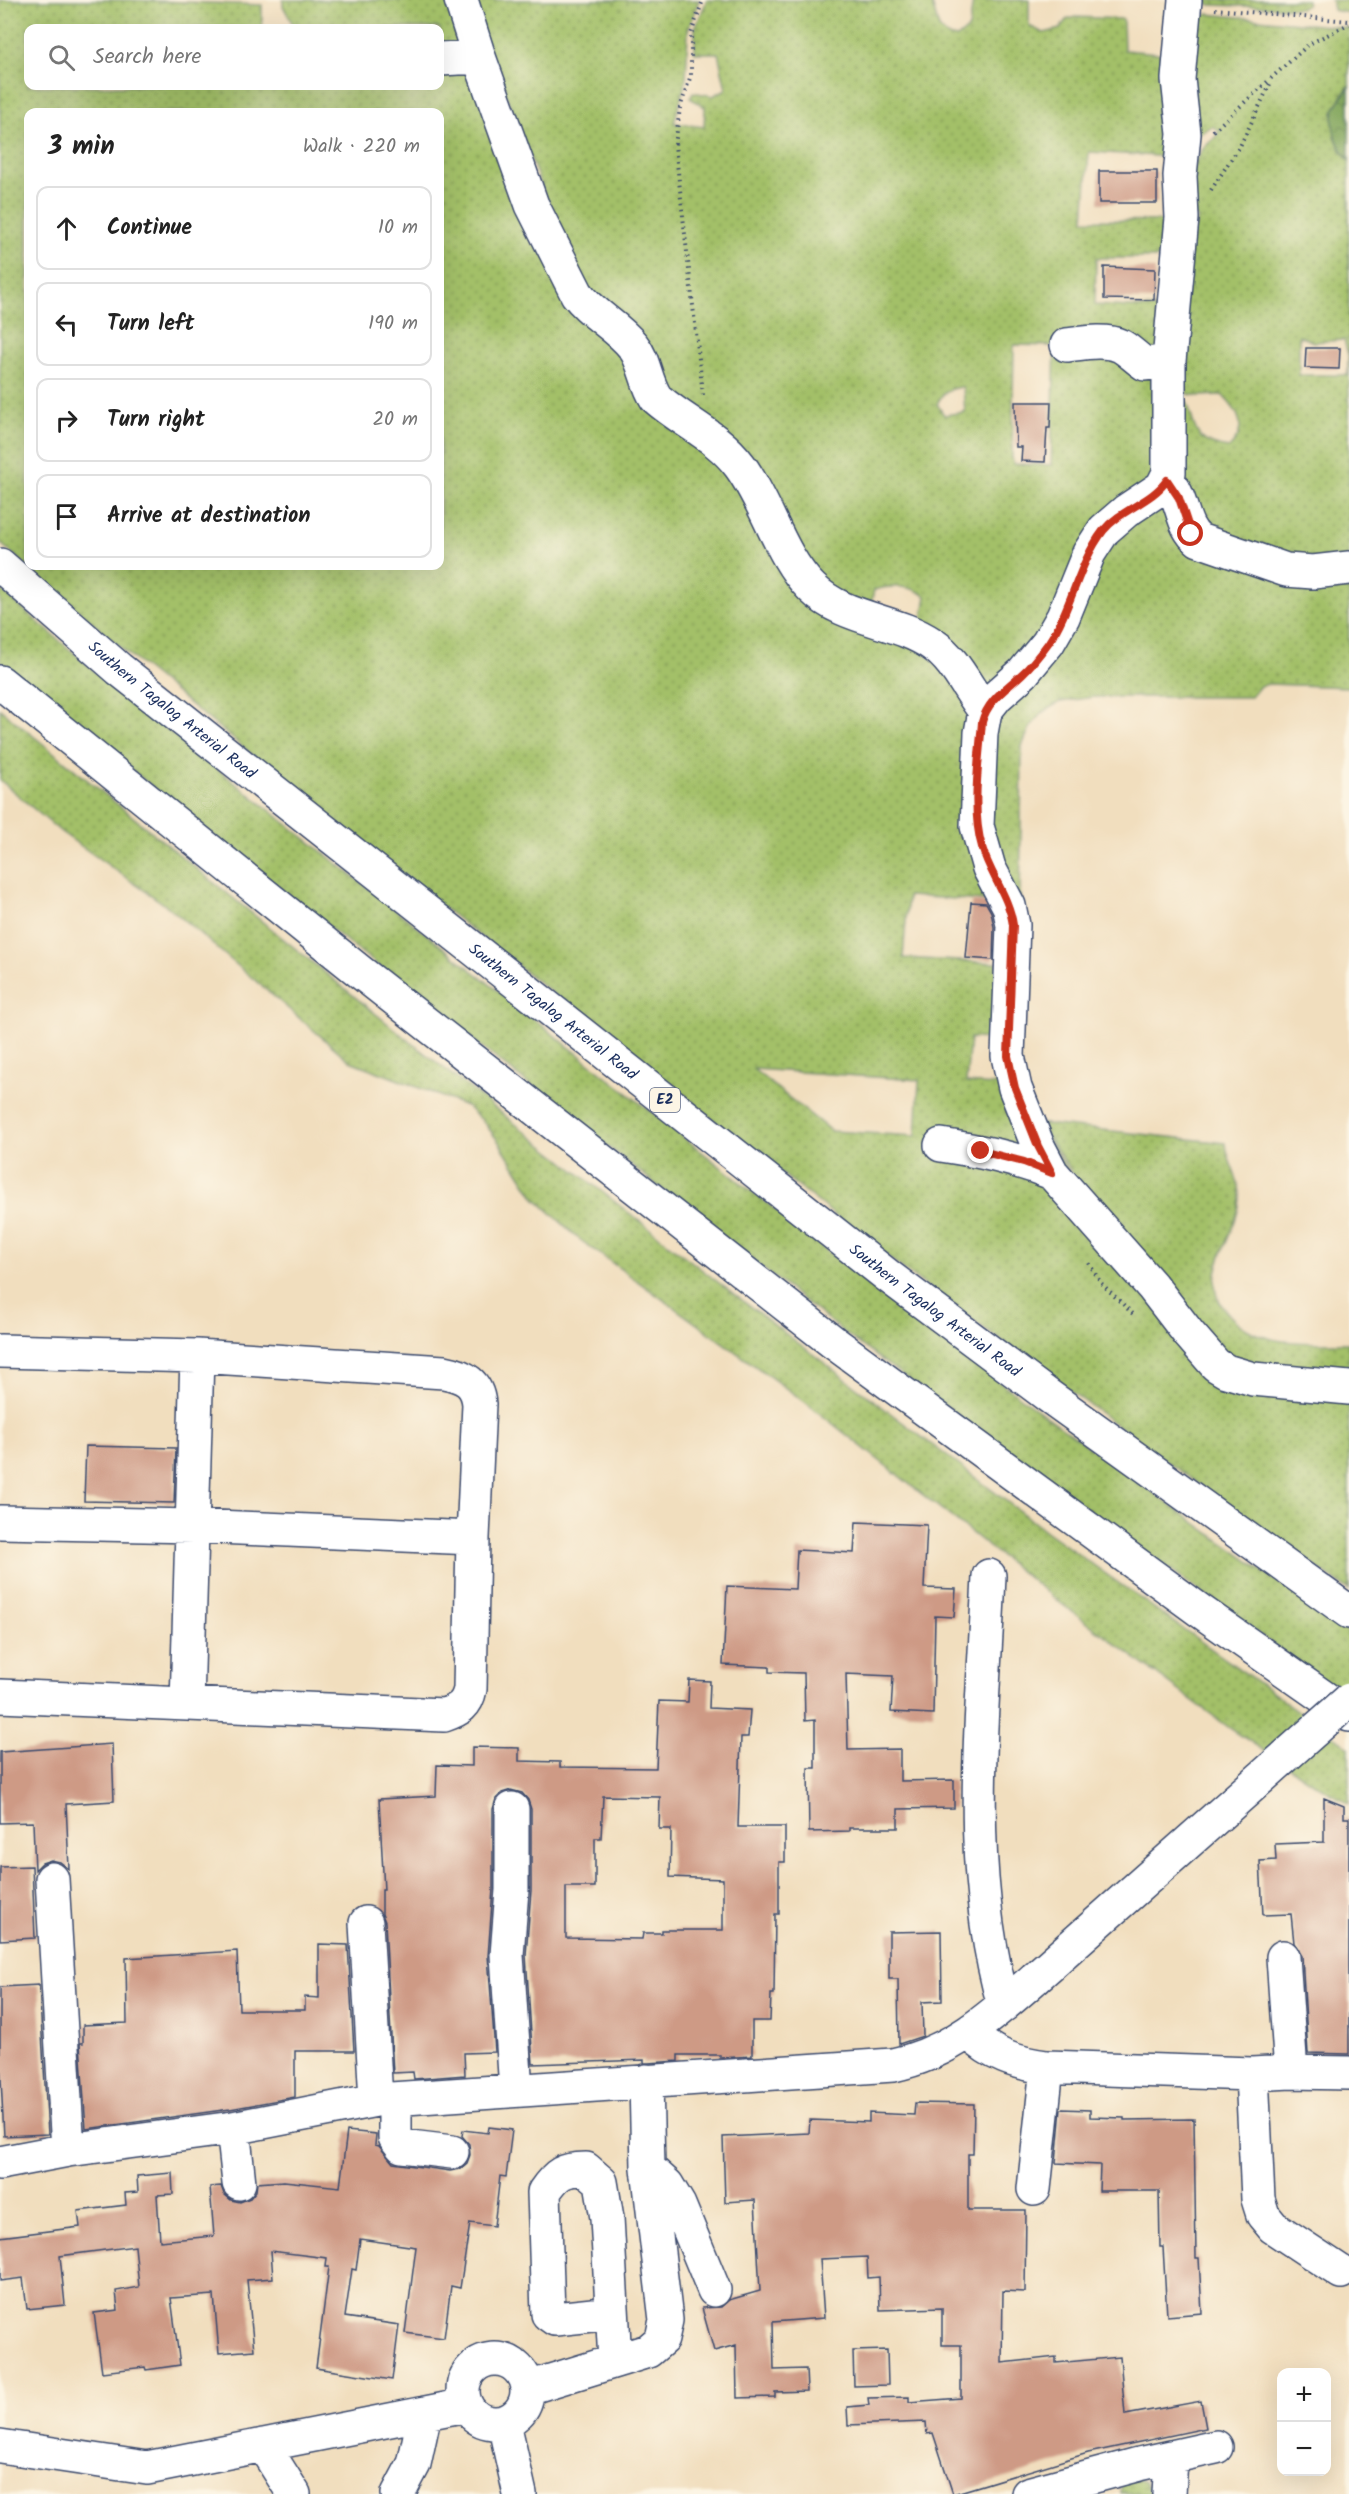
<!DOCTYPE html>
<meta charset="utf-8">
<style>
:root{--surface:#fff;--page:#f2f2f2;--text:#222;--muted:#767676;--line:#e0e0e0}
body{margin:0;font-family:Kalam,sans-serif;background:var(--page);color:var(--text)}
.controls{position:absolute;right:18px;bottom:18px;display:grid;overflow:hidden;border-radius:12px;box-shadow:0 6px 24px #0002}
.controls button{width:54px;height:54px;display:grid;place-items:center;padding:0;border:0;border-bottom:2px solid var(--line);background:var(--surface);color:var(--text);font:30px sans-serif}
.stop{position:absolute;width:18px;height:18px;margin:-14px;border:4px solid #c8321e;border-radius:50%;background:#fff}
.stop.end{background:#c8321e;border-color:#fff;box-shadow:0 2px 6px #0008}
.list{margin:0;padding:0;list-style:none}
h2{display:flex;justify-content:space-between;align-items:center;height:78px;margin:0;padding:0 24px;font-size:26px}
h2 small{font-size:20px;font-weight:400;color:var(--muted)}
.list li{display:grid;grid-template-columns:39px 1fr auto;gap:18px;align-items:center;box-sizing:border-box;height:84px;margin:0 12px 12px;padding:0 12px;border:2px solid var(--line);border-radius:12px}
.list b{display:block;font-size:22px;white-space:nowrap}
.list em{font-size:20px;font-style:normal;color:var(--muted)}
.icon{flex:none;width:33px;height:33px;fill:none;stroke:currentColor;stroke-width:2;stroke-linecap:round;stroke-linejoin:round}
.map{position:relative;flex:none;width:1349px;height:2494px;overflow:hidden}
.search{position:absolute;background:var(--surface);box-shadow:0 6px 24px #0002;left:24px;top:24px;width:420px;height:66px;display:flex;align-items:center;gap:15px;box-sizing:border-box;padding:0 21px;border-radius:12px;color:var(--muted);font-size:22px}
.panel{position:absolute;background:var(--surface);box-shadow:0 6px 24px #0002;left:24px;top:108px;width:420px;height:462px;border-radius:12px}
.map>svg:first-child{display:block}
.green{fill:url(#green-dots);stroke:#5f7863;stroke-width:1.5;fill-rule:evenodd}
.forest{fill:url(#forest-crowns);stroke:#4e6a5d;stroke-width:1.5}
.building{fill:#ce9a85;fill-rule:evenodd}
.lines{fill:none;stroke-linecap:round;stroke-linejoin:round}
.minor-casing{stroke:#3b496c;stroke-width:36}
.highway-casing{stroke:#3b496c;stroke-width:36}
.path{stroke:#3b496c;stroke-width:4;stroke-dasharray:1.5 4.5;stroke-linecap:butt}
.minor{stroke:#fff;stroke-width:33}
.highway{stroke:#fff;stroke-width:33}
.minor-bridge-casing{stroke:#3b496c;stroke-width:36;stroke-linecap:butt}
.minor-bridge{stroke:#fff;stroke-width:33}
.route{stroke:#c8321e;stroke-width:8}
.labels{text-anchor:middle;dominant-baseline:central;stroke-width:6;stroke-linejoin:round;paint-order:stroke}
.shield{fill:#fcf5e5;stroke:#5e6a86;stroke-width:1.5}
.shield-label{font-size:15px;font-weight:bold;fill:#1b2f5e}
.street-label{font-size:16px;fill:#1b2f5e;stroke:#fcf5e5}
</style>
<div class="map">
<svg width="1349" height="2494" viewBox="0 0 1349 2494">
<defs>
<pattern id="green-dots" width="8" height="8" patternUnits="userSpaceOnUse" patternTransform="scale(1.5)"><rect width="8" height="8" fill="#a3c068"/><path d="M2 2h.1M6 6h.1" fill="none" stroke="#849c59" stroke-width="1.8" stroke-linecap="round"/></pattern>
<pattern id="forest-crowns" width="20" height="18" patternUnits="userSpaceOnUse" patternTransform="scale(1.5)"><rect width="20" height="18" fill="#82a65c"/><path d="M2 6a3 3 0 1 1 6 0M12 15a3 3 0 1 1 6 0" fill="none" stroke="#6a884f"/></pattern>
</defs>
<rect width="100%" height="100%" fill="#fcf5e5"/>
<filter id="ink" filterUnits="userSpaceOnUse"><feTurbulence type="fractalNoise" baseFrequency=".0167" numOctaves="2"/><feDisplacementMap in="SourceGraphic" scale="12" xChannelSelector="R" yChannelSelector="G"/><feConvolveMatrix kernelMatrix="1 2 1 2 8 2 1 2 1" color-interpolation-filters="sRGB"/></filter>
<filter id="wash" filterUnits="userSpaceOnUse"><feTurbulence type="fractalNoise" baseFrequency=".008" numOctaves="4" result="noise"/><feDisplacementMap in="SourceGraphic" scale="24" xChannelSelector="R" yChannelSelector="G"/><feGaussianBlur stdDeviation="1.35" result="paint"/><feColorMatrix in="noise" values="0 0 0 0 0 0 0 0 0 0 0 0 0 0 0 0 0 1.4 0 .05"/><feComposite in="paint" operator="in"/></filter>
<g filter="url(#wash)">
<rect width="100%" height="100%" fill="#f1debe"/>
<path class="green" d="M 0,0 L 131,0 L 262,5 L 262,28 L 28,28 L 28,86 L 440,86 L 440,28 L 295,28 L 283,6 L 283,0 L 453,0 L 525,208 L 712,446 L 787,569 L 909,637 L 964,691 L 1000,902 L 908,896 L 903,958 L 997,963 L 1003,1072 L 1188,1341 L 1349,1394 L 1349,1590 L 1176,1468 L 906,1271 L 364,845 L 133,658 L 0,543 ZM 28,112 L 440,112 L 440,566 L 28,566 ZM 970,1038 L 997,1039 L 995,1085 L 966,1083 ZM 753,1069 L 919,1080 L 916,1136 L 831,1131 Z
M 469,0 L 699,0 L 688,30 L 686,80 L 674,123 L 704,127 L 705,107 L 690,98 L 693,92 L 713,96 L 726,89 L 718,53 L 695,53 L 695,28 L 707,0 L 931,0 L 939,28 L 947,36 L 957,38 L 969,28 L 973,0 L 1029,0 L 1029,26 L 1044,33 L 1060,29 L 1066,20 L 1075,17 L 1123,19 L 1124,50 L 1158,53 L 1170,61 L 1173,157 L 1089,152 L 1084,220 L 1168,221 L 1166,258 L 1096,258 L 1095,305 L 1166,309 L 1160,466 L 1062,608 L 990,697 L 921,625 L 926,596 C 911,585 891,585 874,590 L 871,605 L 838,598 L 670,404 L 584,296 ZM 1014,345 L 1055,346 L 1051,465 L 1014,464 L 1012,458 ZM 963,387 L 965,412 L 944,415 L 937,404 C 943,392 949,388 963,387 Z
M 1203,0 L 1307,0 L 1306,5 L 1301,8 L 1211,5 Z
M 1331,0 L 1349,0 L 1349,13 L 1333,10 Z
M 1208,14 L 1349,28 L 1349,85 L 1333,112 L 1335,136 L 1341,150 L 1349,161 L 1349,687 L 1269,684 L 1260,686 L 1251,697 L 1093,697 L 1060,702 L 1041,713 L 1030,728 L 1022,746 L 1020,912 L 998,871 L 991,853 L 984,820 L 989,734 L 994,713 L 1003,699 L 1047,656 L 1061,636 L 1094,557 L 1103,543 L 1130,514 L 1168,492 L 1174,498 L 1187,536 L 1204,548 L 1288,576 L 1342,576 L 1341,563 L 1308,567 L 1276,562 L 1224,546 L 1203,536 L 1196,530 L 1189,514 L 1176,467 L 1181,399 L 1187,402 C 1197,432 1194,443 1229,448 C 1249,428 1239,412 1222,395 L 1198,396 L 1188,394 C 1167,360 1179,320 1184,283 C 1187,260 1188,242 1198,219 L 1187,207 C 1182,192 1194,162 1203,149 C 1208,142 1216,140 1219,131 L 1212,126 L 1193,138 L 1191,136 C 1186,111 1175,22 1208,14 ZM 1299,335 L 1313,342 L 1344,340 L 1348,355 L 1348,375 L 1299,375 Z
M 0,589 L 106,681 L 874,1288 L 1039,1411 L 1349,1633 L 1349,1700 L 850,1337 L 263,875 L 20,681 L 0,663 Z
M 0,709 L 408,1040 L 710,1276 L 1047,1532 L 1349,1747 L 1349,1804 L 1308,1780 L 1231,1729 L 1059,1602 L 805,1402 L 579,1239 L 535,1198 L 499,1142 L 483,1121 L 466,1106 L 350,1061 L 171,909 L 61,832 L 0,780 Z
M 1036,1123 L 1226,1143 C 1227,1164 1240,1178 1240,1195 C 1240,1219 1224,1242 1218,1265 C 1213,1283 1214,1297 1226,1311 C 1256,1349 1306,1342 1349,1343 L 1349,1383 L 1238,1370 L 1097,1215 Z
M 1137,2479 L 1144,2482 L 1151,2494 L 1121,2494 L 1122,2481 Z"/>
<path class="forest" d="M 1349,85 L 1349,161 C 1339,148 1329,127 1334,111 C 1337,101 1346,95 1349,85 Z"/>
<g id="blocks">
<path class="building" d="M 1099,171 L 1157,171 L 1157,203 L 1099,203 Z
M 1104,267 L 1155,269 L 1154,300 L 1104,299 Z
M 1306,348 L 1340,348 L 1339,369 L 1305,368 Z
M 1015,402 L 1051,402 L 1050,428 L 1047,428 L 1045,462 L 1021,461 L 1022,447 L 1016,447 Z
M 971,902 L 986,903 L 991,912 L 994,927 L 993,960 L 966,958 Z
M 86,1446 L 176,1448 L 174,1503 L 84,1501 Z
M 856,1522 L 927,1525 L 924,1588 L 956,1589 L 954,1617 L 935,1616 L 933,1714 L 891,1712 L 893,1676 L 846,1674 L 848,1750 L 900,1749 L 900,1781 L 954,1780 L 954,1808 L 898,1809 L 898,1828 L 849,1828 L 849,1831 L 809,1832 L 808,1768 L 815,1768 L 815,1720 L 805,1721 L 804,1673 L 769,1672 L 769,1667 L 723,1665 L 727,1586 L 795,1589 L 797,1550 L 854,1553 Z
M 689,1680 L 710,1681 L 709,1708 L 750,1710 L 748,1737 L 741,1737 L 738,1827 L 785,1827 L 785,1862 L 779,1862 L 779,1914 L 775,1914 L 774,1994 L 771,1994 L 770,2021 L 752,2021 L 752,2056 L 720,2058 L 720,2055 L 678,2055 L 678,2061 L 648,2063 L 644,2063 L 644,2060 L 533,2064 L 526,1955 L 531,1891 L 531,1809 L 528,1800 L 522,1793 L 511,1790 L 502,1793 L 496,1799 L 493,1809 L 493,1889 L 488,1956 L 495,2052 L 464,2053 L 465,2075 L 414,2079 L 413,2072 L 393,2073 L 385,1922 L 382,1914 L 382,1890 L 384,1890 L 379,1799 L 436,1796 L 437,1765 L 472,1766 L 472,1747 L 519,1748 L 519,1761 L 560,1762 L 560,1767 L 656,1768 L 659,1701 L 688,1702 ZM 603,1796 L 660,1797 L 659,1829 L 671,1829 L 670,1877 L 723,1879 L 723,1930 L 662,1930 L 662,1933 L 643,1933 L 642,1939 L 566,1938 L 566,1887 L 595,1887 L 595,1838 L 601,1838 Z
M 112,1744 L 114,1801 L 66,1804 L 69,1869 L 60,1862 L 51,1860 L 42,1863 L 35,1870 L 33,1822 L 0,1823 L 0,1752 Z
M 1324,1798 L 1344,1806 L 1344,1818 L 1349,1818 L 1349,2054 L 1308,2053 L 1302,1956 L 1294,1943 L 1291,1914 L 1263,1915 L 1260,1861 L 1276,1860 L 1275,1844 L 1324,1842 Z
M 32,1866 L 35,1938 L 0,1940 L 0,1867 Z
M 941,1931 L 942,2001 L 922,2002 L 923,2036 L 899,2044 L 898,1979 L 889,1979 L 889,1932 Z
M 319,1944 L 348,1945 L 354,2051 L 295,2051 L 295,2097 L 230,2109 L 86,2129 L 80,2043 L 83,2043 L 83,2025 L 127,2023 L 126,1958 L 237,1951 L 239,2010 L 305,2010 L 305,1997 L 319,1998 Z
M 39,1985 L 48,2134 L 4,2136 L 0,2060 L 0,1987 Z
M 915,2103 L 974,2104 L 973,2154 L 968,2154 L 968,2210 L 1026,2210 L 1025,2292 L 1003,2291 L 1002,2363 L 1056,2357 L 1056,2363 L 1120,2357 L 1125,2415 L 1201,2401 L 1206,2428 L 1088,2453 L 953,2494 L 933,2433 L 927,2434 L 926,2422 L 848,2425 L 847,2407 L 869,2405 L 868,2398 L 909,2397 L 909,2402 L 961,2398 L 961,2345 L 942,2345 L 942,2308 L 880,2310 L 879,2277 L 868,2278 L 867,2257 L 820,2259 L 824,2318 L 773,2322 L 774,2370 L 806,2369 L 807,2391 L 775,2392 L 775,2397 L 737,2398 L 736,2345 L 714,2351 L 702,2308 L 721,2307 L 729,2300 L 760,2291 L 755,2200 L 725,2202 L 723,2137 L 809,2133 L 810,2120 L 869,2122 L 869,2113 L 914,2115 Z
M 1061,2109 L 1090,2110 L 1090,2117 L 1124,2118 L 1124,2120 L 1194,2119 L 1196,2258 L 1199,2258 L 1202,2313 L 1167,2316 L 1163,2247 L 1160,2247 L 1159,2191 L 1099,2191 L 1100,2165 L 1056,2163 Z
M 489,2127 L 512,2130 L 506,2177 L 500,2176 L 494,2226 L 470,2223 L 460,2288 L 451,2286 L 444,2338 L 405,2333 L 416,2247 L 360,2239 L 356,2270 L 352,2269 L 345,2317 L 399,2325 L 392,2380 L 316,2368 L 329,2267 L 326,2267 L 327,2258 L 271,2251 L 273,2278 L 247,2280 L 254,2350 L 219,2353 L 214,2295 L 171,2298 L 180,2365 L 146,2370 L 145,2367 L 102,2372 L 94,2313 L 118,2310 L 116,2291 L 139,2287 L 135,2246 L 60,2256 L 65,2305 L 27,2309 L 23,2278 L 0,2281 L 0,2237 L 80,2227 L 78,2211 L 126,2205 L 125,2193 L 138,2192 L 137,2176 L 172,2173 L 173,2194 L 157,2195 L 160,2241 L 214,2236 L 210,2187 L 221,2186 L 224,2194 L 231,2200 L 240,2202 L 250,2198 L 256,2191 L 257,2183 L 284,2181 L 340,2187 L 347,2131 L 376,2134 L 375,2145 L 379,2146 L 393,2163 L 450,2171 L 460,2169 L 467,2163 L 470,2155 L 469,2144 L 462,2136 L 463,2130 L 488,2133 Z
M 887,2350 L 888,2385 L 854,2386 L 853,2351 Z"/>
</g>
</g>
<g filter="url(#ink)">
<use href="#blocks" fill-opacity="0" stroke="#3b496c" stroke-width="1.5"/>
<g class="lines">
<g class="minor-casing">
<path id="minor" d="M 461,0 L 479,57
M 1185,0 L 1178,79 L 1184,134 L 1180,176 L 1182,218 L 1169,361 L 1169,473 L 1162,487 L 1126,511 L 1104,530 L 1089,553 L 1063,617 L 1048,643 L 1023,673 L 997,696 L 985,711 L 981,733 L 977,826 L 989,868 L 1009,906 L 1013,925 L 1008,1056 L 1015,1088 L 1038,1146 L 1052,1173 L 1152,1286 L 1189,1334 L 1216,1365 L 1226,1371 L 1253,1379 L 1349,1388
M 440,59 L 479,57 L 532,205 L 577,294 C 593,315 617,326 633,346 C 645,361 645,381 656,398 C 683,422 718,436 740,466 C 768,504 779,555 812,588 C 844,620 895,619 932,644 C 956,660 967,689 985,711
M 1067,345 C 1084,343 1105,339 1121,346 C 1130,351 1137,359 1145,364 L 1169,361
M 1167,480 C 1184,497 1180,526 1199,540 L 1286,570 L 1313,572 L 1349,568
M 941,1145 C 980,1151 1015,1158 1052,1173
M 0,1351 L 197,1356 L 444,1372 C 465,1376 477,1383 479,1404 L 473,1538 L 470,1689 C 467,1705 459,1710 444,1715 L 0,1696
M 0,1522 L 193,1526 L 473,1538
M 989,1576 C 983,1718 964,1867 1004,2005
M 187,1704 L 197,1356
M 512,1809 L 512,1890 L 507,1955 L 516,2090
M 52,1879 L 68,2150
M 366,1923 L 376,2100
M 1283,1957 L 1291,2072
M 969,2033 C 992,2055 1015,2063 1047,2067 L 1252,2074 L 1291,2072 L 1349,2073
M 1252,2074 L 1258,2199 L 1263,2215 L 1273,2227 L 1341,2272
M 395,2099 L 395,2137 L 402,2146 L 452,2152
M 233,2128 L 239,2183
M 0,2163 L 68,2150 L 233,2128 L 376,2100 L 893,2065 C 951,2053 992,2016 1035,1978
M 648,2168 L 667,2185 L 679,2205 L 714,2290
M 1034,2189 L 1047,2067
M 612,2313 L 555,2319 L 548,2314 L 544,2192 C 557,2173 563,2169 586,2169 L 601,2182 L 607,2218 L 615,2361
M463 2391a32 32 0 1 1 64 0a32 32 0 1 1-64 0Z
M 528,2388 L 648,2351 L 662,2339 L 666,2320 L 648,2168 L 646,2081
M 504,2423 L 520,2494
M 263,2445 L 294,2494
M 0,2446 L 147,2468 L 466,2405
M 398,2494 L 414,2464 L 425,2413
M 1028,2494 L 1139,2464 L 1216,2447
M 1169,2494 L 1171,2458"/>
</g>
<g class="highway-casing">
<g id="highway">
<path id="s1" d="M 0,565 L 119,669 L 888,1276 L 1050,1397 L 1349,1612"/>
<path d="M 0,682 L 359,971 L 833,1342 L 1199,1610 L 1349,1715"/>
</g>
</g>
<path class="path" d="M 1215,9 L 1349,21
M 1213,131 L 1309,44 L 1349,24
M 1211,190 L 1240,146 L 1271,82
M 703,395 L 675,145 L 680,108 L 691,75 L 691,34 L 703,0
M 1089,1263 L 1101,1283 L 1135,1316"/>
<use href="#minor" class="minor"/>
<use href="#highway" class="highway"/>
<g class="minor-bridge-casing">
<path id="minor-bridge" d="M 1035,1978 L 1349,1700"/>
</g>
<use href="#minor-bridge" class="minor-bridge"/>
</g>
</g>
<g class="lines" filter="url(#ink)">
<path class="route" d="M 981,1151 L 1024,1162 L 1052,1173 L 1038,1146 L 1015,1088 L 1008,1056 L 1013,925 C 1009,896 990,875 982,847 C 971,810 979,761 982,722 C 988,700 1006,689 1022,674 C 1032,665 1041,653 1049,642 C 1072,608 1078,564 1103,531 C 1121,509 1152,502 1167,480 L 1179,498 L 1191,534"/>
</g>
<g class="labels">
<rect class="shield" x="650" y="1088" width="30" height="24" rx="4.5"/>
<g class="shield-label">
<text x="665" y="1100">E2</text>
</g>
<g class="street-label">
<text stroke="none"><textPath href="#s1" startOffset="225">Southern Tagalog Arterial Road</textPath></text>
<text stroke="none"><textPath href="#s1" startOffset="711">Southern Tagalog Arterial Road</textPath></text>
<text stroke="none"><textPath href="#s1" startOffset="1196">Southern Tagalog Arterial Road</textPath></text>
</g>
</g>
</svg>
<div class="controls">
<button>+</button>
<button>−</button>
</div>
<div class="stop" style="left:1191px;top:534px"></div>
<div class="stop end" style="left:981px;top:1151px"></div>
<div class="search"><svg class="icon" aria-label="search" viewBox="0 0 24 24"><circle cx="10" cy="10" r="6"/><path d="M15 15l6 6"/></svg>Search here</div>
<section class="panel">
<h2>3 min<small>Walk · 220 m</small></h2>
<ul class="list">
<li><svg class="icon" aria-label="ahead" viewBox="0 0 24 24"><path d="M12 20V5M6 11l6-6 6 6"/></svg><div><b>Continue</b></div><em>10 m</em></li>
<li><svg class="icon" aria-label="left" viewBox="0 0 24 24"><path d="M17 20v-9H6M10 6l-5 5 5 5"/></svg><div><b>Turn left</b></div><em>190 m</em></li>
<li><svg class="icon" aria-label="right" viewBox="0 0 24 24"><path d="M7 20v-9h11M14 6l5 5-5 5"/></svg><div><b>Turn right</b></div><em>20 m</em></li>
<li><svg class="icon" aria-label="arrive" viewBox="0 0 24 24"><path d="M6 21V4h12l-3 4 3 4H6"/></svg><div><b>Arrive at destination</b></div></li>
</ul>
</section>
</div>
